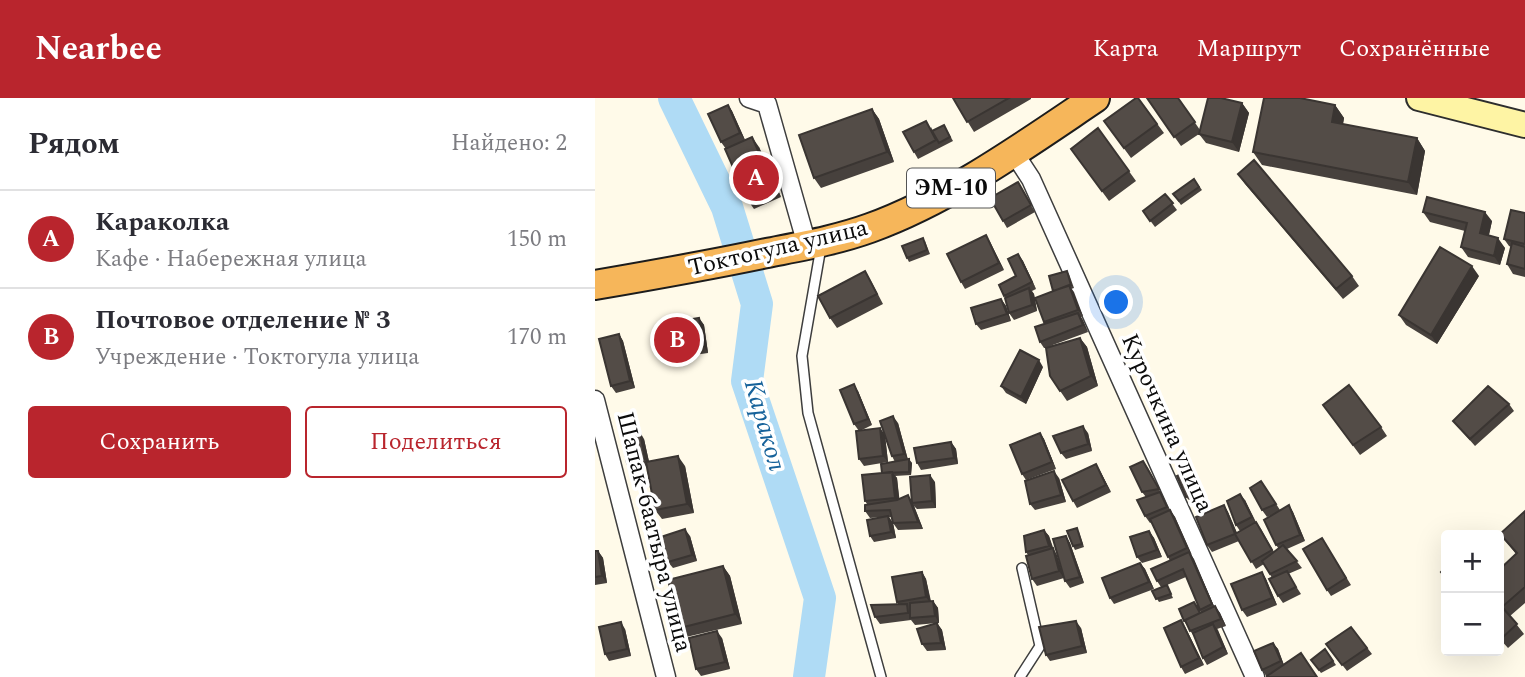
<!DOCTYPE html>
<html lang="ru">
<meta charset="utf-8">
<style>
:root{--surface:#fff;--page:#f7f7f7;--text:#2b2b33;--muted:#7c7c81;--line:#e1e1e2;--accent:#b9252d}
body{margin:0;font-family:Spectral,serif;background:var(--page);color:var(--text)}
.controls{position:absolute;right:21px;bottom:21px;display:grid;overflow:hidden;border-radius:7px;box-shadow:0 7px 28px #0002}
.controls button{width:63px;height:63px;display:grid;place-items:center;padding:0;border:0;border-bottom:2px solid var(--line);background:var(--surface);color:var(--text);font:35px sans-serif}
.you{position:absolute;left:522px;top:205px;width:24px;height:24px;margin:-18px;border:5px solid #fff;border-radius:50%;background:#1a73e8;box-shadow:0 0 0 10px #1a73e833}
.badge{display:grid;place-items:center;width:46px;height:46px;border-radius:50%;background:var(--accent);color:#fff;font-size:23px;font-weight:700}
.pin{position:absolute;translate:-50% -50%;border:4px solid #fff;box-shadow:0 2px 7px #0006}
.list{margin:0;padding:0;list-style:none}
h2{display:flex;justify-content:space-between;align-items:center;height:91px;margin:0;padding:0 28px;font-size:30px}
h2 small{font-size:23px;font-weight:400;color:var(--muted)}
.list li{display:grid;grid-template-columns:46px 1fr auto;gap:21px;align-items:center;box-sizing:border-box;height:98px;padding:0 28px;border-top:2px solid var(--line)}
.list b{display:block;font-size:26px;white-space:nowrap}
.list p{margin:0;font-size:23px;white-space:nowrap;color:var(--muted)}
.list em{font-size:23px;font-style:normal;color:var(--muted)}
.actions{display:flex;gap:14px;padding:21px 28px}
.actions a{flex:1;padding:16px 0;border:2px solid var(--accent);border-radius:7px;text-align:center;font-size:24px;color:var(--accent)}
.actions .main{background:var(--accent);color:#fff}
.map{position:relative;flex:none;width:930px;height:579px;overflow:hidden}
header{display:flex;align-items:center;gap:42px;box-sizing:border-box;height:98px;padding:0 35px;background:var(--accent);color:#fff}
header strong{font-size:33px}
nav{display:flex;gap:38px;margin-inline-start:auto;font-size:24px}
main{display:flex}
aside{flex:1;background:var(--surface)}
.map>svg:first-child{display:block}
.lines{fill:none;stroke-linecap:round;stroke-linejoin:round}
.river{stroke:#afdbf5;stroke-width:32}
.service-casing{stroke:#3e3e3e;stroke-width:12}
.minor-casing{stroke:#3e3e3e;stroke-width:21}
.secondary-casing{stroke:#2d2d2d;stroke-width:28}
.trunk-casing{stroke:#1c1c1c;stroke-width:32}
.service{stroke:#fff;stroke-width:9}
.minor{stroke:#fff;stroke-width:18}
.secondary{stroke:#fef4a4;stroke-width:24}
.trunk{stroke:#f6b65a;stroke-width:28}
.wall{fill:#47413d}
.shaded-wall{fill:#3a3532}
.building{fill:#534c47;stroke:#3a3532;stroke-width:2}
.labels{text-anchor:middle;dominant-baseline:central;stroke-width:7;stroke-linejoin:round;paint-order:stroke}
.shield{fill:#fff;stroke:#545454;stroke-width:2}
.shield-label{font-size:23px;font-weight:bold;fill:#0b0b0b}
.street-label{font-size:24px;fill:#0b0b0b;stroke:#fff}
.water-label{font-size:26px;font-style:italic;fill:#16629a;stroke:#fff}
</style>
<header>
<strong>Nearbee</strong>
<nav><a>Карта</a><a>Маршрут</a><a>Сохранённые</a></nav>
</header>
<main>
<aside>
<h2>Рядом<small>Найдено: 2</small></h2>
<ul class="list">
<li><span class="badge">A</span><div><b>Караколка</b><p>Кафе · Набережная улица</p></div><em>150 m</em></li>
<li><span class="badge">B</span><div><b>Почтовое отделение № 3</b><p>Учреждение · Токтогула улица</p></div><em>170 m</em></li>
</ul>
<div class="actions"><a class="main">Сохранить</a><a>Поделиться</a></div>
</aside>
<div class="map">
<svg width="930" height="579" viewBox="0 0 930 579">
<rect width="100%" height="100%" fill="#fffae9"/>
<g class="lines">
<path class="river" d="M 79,0 L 132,109 L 162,206 L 152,283 L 225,500 L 214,579"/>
<g class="service-casing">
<path id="service" d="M 226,149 L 207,258 L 213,315 L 286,579
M 425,579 L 445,548 L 427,470"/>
</g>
<g class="minor-casing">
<path id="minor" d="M 154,0 L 172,6 L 212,147
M 419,55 L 436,81 L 660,579
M 0,302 L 71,579"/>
</g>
<g class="secondary-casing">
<path id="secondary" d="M 824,0 L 930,27"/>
</g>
<g class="trunk-casing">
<path id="trunk" d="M 0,187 C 58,177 115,167 172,155 C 207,148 242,142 275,130 C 355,101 430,47 500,0"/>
</g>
<use href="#service" class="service"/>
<use href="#minor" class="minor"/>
<use href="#secondary" class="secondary"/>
<use href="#trunk" class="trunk"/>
</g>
<path class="wall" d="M 358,0 L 436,0 L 436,1 L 379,34 Z
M 543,0 L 569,35 L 536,60 L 509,23 Z
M 552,0 L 583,0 L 605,32 L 647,5 L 654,15 L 644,54 L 611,45 L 604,36 L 586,48 Z
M 133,7 L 137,13 L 150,42 L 131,51 L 126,44 Z
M 740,7 L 749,20 L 748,26 L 822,40 L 830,53 L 822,97 L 667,67 L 658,54 Z
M 277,11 L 284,21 L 299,64 L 226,90 L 219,80 Z
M 349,27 L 358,43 L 323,61 L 319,54 L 336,29 L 338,33 Z
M 503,30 L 541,83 L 514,103 L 476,51 Z
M 164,49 L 186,99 L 159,111 L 152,101 Z
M 643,76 L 757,178 L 764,188 L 748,201 L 650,86 Z
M 599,81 L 607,92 L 586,107 L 578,96 Z
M 423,84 L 440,114 L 412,130 L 408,123 Z
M 570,96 L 582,112 L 560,129 L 548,113 Z
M 828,114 L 897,123 L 894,137 L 910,150 L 905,167 L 873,159 L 866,149 L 870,133 L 835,124 Z
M 930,115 L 930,179 L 918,176 L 912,166 L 916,149 L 914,148 L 909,141 Z
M 391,137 L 395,144 L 409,172 L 370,191 L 366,184 Z
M 330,143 L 335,156 L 314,164 L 312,160 Z
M 423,156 L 428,163 L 441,191 L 437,193 L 439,196 L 442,213 L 419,222 L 414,215 L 411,200 L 409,198 L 421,178 Z
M 270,173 L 276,183 L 288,206 L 242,230 L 235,220 Z
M 472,173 L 474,176 L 479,190 L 476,191 L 488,218 L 486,219 L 493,234 L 455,248 L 485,240 L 492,249 L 503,288 L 472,303 L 455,278 L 451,250 L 449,250 L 445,244 L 450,226 L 449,224 L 459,193 Z
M 884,178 L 842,246 L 811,227 L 804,217 Z
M 406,201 L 411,208 L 416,223 L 386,232 L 381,226 Z
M 104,220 L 109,227 L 113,255 L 71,261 L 67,254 Z
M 24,236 L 28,243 L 40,290 L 21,295 L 16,288 Z
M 448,269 L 431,306 L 411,295 L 406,288 Z
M 263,293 L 277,327 L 265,333 L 285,330 L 289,336 L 303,325 L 313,362 L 317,365 L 316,377 L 300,378 L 302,380 L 304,401 L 317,402 L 340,384 L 341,410 L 322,411 L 319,408 L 328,431 L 303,432 L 298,425 L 297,419 L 294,419 L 298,425 L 301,440 L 279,444 L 275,438 L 288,419 L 275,420 L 270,413 L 272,406 L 270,403 L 287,375 L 300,364 L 297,358 L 290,338 L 293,364 L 269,368 L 264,361 L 264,333 L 259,326 Z
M 914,306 L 919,313 L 880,348 L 858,323 Z
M 728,307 L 786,329 L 792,338 L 765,357 Z
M 445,335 L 449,341 L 461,371 L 431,382 L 427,376 Z
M 493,335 L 497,353 L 471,361 L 466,355 Z
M 49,341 L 54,364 L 90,368 L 99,415 L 67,421 L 60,412 L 52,368 L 37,371 L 32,365 Z
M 356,344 L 361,351 L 363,366 L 326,372 L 322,365 Z
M 548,363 L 553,370 L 575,412 L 580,419 L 619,508 L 620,508 L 625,515 L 631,528 L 622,531 L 633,556 L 612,567 L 608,560 L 600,540 L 589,523 L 599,504 L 605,515 L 606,515 L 591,479 L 572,487 L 578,500 L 564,504 L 557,493 L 566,489 L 562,483 L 575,463 L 557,424 L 555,425 L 550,418 L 551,399 L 547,394 Z
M 501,366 L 505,373 L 516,394 L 482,410 L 478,403 Z
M 597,376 L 607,398 L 594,402 L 591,399 Z
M 464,380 L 471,404 L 440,412 L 435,406 Z
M 666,383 L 685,412 L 694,407 L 698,414 L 710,443 L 692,451 L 707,470 L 693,476 L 706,496 L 688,505 L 683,498 L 677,480 L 669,466 L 661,471 L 644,443 L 617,454 L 612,447 L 629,407 L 633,414 L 642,435 L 645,433 L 641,427 L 650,402 L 661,424 L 666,431 L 679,454 L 684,451 L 681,447 L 681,415 L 672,419 L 667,412 Z
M 930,413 L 930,505 L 915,518 L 929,536 L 913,550 L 904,540 L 904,472 L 921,456 L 905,436 Z
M 449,432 L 454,438 L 469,480 L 442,488 L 437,481 L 433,457 L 431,454 Z
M 554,433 L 559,440 L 567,459 L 547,465 L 542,459 Z
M 484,434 L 489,449 L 480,452 L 478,448 Z
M 95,438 L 102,463 L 78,470 L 73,464 Z
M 471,438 L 475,445 L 489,485 L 475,490 L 470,483 Z
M 727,440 L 756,487 L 736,498 L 732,492 Z
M 0,453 L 3,453 L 8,460 L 12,485 L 0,487 Z
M 545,465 L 550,471 L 559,491 L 519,506 L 515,500 Z
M 128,468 L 135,478 L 147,526 L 91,539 L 85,530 Z
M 327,474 L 331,481 L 336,503 L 338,503 L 343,510 L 344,525 L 342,525 L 347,532 L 351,552 L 332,553 L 327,546 L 342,525 L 320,527 L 316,522 L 285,526 L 280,519 L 303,506 L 302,504 Z
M 667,474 L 671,481 L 682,507 L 652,519 L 647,512 Z
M 590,529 L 609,567 L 590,576 L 586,569 Z
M 756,529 L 777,556 L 752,573 L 731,546 Z
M 486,530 L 492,555 L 455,563 L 451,557 Z
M 30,531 L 36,558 L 14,563 L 10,556 Z
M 127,540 L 135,571 L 106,578 L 101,571 Z
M 678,545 L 683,551 L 689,567 L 672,579 L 667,572 Z
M 730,551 L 741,567 L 726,575 L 716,562 Z"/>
<path class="shaded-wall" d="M 647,5 L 654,15 L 644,54 L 637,44 Z
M 133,7 L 137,13 L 150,42 L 145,35 Z
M 740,7 L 749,20 L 746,37 L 737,24 Z
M 277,11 L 284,21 L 299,64 L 292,54 Z
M 157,39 L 164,49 L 186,99 L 179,89 Z
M 822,40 L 830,53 L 822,97 L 813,84 Z
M 890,114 L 897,123 L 892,145 L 885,135 Z
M 391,137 L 395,144 L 409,172 L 404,165 Z
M 903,140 L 910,150 L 905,167 L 899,158 Z
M 423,156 L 428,163 L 441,191 L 437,184 Z
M 877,168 L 884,178 L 842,246 L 836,237 Z
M 474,187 L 479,194 L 488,218 L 483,212 Z
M 434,190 L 439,196 L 442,213 L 437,207 Z
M 406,201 L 411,208 L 416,223 L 412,216 Z
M 483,215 L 488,222 L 493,234 L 488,227 Z
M 104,220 L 109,227 L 113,255 L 109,248 Z
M 24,236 L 28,243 L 40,290 L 35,283 Z
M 485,240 L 492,249 L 503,288 L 496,278 Z
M 444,262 L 448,269 L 431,306 L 426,299 Z
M 259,286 L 263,293 L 277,327 L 273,321 Z
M 298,318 L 303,325 L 313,362 L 309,356 Z
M 488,328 L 493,335 L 497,353 L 493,346 Z
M 285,330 L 290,337 L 293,364 L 288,358 Z
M 45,334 L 49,341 L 55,368 L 50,361 Z
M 445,335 L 449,341 L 461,371 L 457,364 Z
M 356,344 L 361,351 L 363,366 L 359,360 Z
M 83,358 L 90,368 L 99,415 L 92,406 Z
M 314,361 L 317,365 L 316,377 L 314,374 Z
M 501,366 L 505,373 L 516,394 L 511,387 Z
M 459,373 L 464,380 L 471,404 L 466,397 Z
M 297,374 L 302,380 L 305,406 L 300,400 Z
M 335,377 L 340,384 L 341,410 L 337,403 Z
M 645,396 L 650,402 L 661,426 L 657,419 Z
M 313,397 L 318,405 L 317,405 L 319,408 L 328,431 L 323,424 Z
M 629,407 L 633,414 L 645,442 L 640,436 Z
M 694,407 L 698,414 L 710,443 L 705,437 Z
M 575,412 L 580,419 L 597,457 L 592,450 Z
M 293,418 L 298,425 L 301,440 L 296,434 Z
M 90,431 L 95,438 L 102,463 L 97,457 Z
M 449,432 L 454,438 L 459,455 L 454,448 Z
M 554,433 L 559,440 L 567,459 L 562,452 Z
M 471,438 L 475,445 L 489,485 L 485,479 Z
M 458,450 L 462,457 L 469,480 L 464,473 Z
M 3,453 L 8,460 L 12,485 L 7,478 Z
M 594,454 L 599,461 L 621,513 L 617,506 Z
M 545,465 L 550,471 L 559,491 L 554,484 Z
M 128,468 L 135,478 L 147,526 L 140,516 Z
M 327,474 L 331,481 L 336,506 L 331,499 Z
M 667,474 L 671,481 L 682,507 L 677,500 Z
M 338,503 L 343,510 L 344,525 L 340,518 Z
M 620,508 L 625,515 L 631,528 L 626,521 Z
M 586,522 L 590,529 L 609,567 L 604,560 Z
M 481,523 L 486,530 L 492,555 L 487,548 Z
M 26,524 L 30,531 L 36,558 L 32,551 Z
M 342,525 L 347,532 L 351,552 L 346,545 Z
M 618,526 L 623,532 L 633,556 L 628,549 Z
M 122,533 L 127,540 L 135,571 L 130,564 Z
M 678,545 L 683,551 L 690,570 L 686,563 Z"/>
<path class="building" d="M 358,0 L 414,0 L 372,24 Z
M 541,0 L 543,0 L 562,26 L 529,50 L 509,23 Z
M 552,0 L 583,0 L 600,24 L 579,39 Z
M 613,0 L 626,0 L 647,5 L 637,44 L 604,36 Z
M 669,0 L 705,0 L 740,7 L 737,24 L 822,40 L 813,84 L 658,54 Z
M 133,7 L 145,35 L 126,44 L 113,16 Z
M 277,11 L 292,54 L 219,80 L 204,37 Z
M 331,23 L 341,42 L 319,54 L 308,34 Z
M 349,27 L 355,39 L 344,45 L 337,33 Z
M 503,30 L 534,73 L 507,93 L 476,51 Z
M 157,39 L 179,89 L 152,101 L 130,51 Z
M 659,62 L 757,178 L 741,191 L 643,76 Z
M 599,81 L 604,89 L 584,103 L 578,96 Z
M 423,84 L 436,107 L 408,123 L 395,100 Z
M 570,96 L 578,105 L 555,123 L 548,113 Z
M 832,99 L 890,114 L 885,135 L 903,140 L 899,158 L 866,149 L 872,125 L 828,114 Z
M 916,112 L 930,115 L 930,146 L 909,141 Z
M 391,137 L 404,165 L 366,184 L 352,156 Z
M 328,140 L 332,152 L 312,160 L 307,148 Z
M 917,145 L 930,149 L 930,171 L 912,166 Z
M 845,149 L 877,168 L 836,237 L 804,217 Z
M 423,156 L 437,184 L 409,198 L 404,187 L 421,178 L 413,161 Z
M 270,173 L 282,196 L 235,220 L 223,198 Z
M 472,173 L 476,187 L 458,193 L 454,178 Z
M 474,187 L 483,212 L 449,224 L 440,200 Z
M 434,190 L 437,207 L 414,215 L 410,200 Z
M 406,201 L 412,216 L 381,226 L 376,210 Z
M 483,215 L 488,227 L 445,244 L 440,229 Z
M 104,220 L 109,248 L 67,254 L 62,227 Z
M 24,236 L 35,283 L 16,288 L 4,241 Z
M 485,240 L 496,278 L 465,293 L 455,278 L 451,250 Z
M 425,252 L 444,262 L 426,299 L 406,288 Z
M 259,286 L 273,321 L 259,326 L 245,292 Z
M 754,287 L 786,329 L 758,347 L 728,307 Z
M 893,288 L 914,306 L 875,341 L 858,323 Z
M 298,318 L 309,356 L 297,358 L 285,323 Z
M 488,328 L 493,346 L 466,355 L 458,338 Z
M 285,330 L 288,358 L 264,361 L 261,333 Z
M 45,334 L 50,361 L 32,365 L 27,337 Z
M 445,335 L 457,364 L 427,376 L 415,347 Z
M 356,344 L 359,360 L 322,365 L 319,350 Z
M 83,358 L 92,406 L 60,412 L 51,364 Z
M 314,361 L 314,374 L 287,375 L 286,366 Z
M 548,363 L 564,391 L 547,394 L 535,369 Z
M 501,366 L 511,387 L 478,403 L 467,382 Z
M 595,372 L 605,394 L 591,399 L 582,378 Z
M 459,373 L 466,397 L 435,406 L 430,383 Z
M 297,374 L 300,400 L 270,403 L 267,377 Z
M 335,377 L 337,403 L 317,405 L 315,379 Z
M 666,383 L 681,406 L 667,412 L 655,390 Z
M 565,394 L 572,409 L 550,418 L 542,402 Z
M 645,396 L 657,419 L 641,427 L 632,403 Z
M 313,397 L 323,424 L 298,425 L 295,412 L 270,413 L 270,407 L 302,402 Z
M 629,407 L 640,436 L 612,447 L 601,419 Z
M 694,407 L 705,437 L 681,447 L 669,422 Z
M 575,412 L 592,450 L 573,459 L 555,421 Z
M 930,413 L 930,489 L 907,509 L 922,526 L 906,541 L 904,538 L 904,472 L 922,455 L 905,436 Z
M 293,418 L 296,434 L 275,438 L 272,422 Z
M 661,424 L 677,452 L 656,464 L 640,436 Z
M 482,430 L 487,446 L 478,448 L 472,433 Z
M 90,431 L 97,457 L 73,464 L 66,439 Z
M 449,432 L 454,448 L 431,454 L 429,438 Z
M 554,433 L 562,452 L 542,459 L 535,439 Z
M 471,438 L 485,479 L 470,483 L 458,441 Z
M 727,440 L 751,480 L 732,492 L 708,451 Z
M 688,447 L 702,463 L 675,476 L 667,463 Z
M 458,450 L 464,473 L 437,481 L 431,458 Z
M 0,453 L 3,453 L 7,478 L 0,479 Z
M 594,454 L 617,506 L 605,512 L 588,471 L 562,483 L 556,471 Z
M 545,465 L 554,484 L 515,500 L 507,480 Z
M 128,468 L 140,516 L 85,530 L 73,482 Z
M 851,469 L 851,480 L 846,474 Z
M 692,473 L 701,489 L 683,498 L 674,481 Z
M 327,474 L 331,499 L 302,504 L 297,479 Z
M 667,474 L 677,500 L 647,512 L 636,486 Z
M 572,487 L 576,496 L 561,501 L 557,493 Z
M 338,503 L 340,518 L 315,520 L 315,505 Z
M 599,504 L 605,515 L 589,523 L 584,511 Z
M 312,506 L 313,515 L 280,519 L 276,507 Z
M 620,508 L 626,521 L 595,533 L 590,522 Z
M 586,522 L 604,560 L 586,569 L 569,530 Z
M 481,523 L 487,548 L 451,557 L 444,529 Z
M 26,524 L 32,551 L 10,556 L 4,529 Z
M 342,525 L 346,545 L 327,546 L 322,531 Z
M 618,526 L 628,549 L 608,560 L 598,535 Z
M 756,529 L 772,550 L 747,567 L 731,546 Z
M 122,533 L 130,564 L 101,571 L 94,540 Z
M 678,545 L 686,563 L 667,572 L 659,553 Z
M 730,551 L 738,563 L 724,572 L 716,562 Z
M 706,555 L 722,579 L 672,579 L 672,578 Z"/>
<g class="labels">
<rect class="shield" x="312" y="70.5" width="88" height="39" rx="5"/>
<g class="shield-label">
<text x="356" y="90">ЭМ-10</text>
</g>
<g class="street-label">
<text transform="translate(183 150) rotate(-13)">Токтогула улица</text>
<text transform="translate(572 325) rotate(66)">Курочкина улица</text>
<text transform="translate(59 434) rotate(76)">Шапак-баатыра улица</text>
</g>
<g class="water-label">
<text transform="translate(170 327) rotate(74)">Каракол</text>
</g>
</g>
</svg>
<div class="controls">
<button>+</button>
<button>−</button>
</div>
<div class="you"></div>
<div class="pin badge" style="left:161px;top:80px">A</div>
<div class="pin badge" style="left:82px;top:242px">B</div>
</div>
</main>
